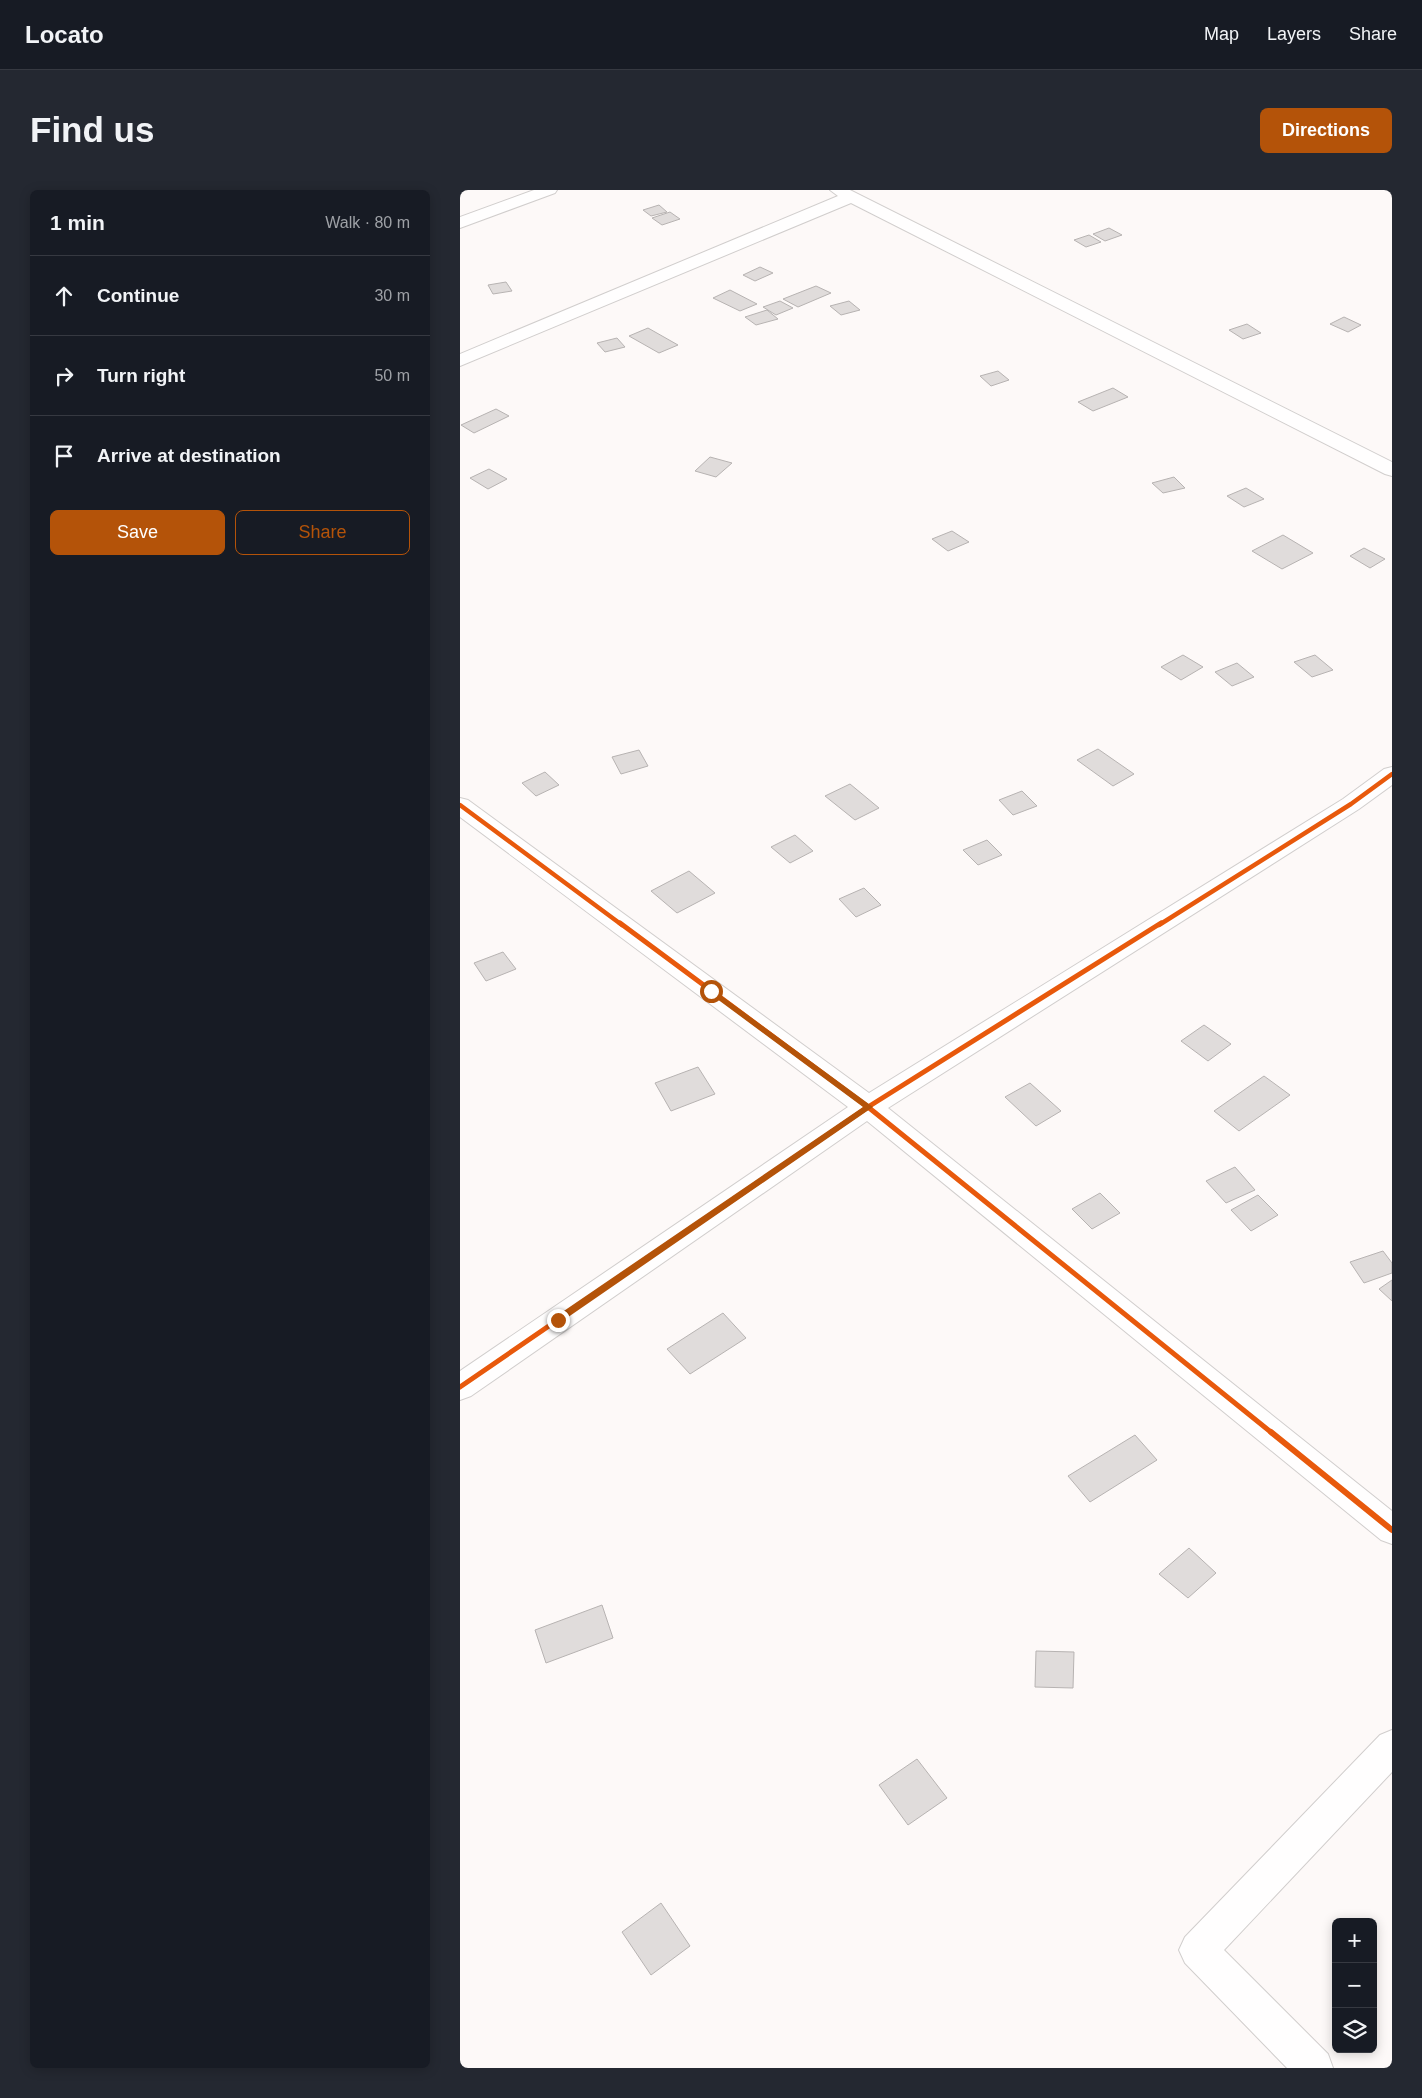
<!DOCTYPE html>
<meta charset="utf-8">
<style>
:root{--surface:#171b24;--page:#242831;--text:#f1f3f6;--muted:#9ea1a6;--line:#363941;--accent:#b45309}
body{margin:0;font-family:Helvetica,sans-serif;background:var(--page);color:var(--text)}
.controls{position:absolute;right:15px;bottom:15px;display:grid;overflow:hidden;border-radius:8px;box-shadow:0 2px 12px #0003}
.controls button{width:45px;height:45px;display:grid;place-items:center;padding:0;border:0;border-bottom:1px solid var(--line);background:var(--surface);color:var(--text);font:25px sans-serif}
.stop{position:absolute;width:15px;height:15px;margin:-11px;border:4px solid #b45309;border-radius:50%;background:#fff}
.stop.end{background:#b45309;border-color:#fff;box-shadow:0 1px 5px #0008}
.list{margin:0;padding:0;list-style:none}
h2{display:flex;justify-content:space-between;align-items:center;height:65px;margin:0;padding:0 20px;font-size:21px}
h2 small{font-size:16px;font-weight:400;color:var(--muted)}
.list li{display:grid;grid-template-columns:32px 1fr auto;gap:15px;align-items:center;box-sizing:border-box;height:80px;padding:0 20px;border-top:1px solid var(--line)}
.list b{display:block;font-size:19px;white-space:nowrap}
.list em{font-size:16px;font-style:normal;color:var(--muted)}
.actions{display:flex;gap:10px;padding:15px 20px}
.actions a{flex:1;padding:11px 0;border:1px solid var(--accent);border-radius:8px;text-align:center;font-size:18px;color:var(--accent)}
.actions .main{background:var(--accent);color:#fff}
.icon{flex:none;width:28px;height:28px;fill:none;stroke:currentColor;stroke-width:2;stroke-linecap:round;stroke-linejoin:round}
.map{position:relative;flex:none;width:932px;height:1878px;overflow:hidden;border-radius:8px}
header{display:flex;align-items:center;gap:30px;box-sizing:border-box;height:70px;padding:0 25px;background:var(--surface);border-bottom:1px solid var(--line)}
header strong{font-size:24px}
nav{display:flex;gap:28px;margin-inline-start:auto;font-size:18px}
.intro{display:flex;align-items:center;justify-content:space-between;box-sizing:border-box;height:120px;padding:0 30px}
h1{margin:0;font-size:35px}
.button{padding:12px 22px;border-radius:8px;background:var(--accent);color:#fff;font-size:18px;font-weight:700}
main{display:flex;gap:30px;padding:0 30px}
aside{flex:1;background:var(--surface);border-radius:8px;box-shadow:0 2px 12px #0003}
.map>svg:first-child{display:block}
.building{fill:#e0dcdb;stroke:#b7b3b2}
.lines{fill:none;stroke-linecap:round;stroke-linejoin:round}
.minor-casing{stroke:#d1cecd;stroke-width:2}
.minor{fill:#fffefe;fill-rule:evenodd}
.cycleway-far2-casing{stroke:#fff;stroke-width:7}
.cycleway-far1-casing{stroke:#fff;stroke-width:8}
.cycleway-casing{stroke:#fff;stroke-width:9}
.cycleway-far2{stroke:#e8590c;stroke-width:4.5}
.cycleway-far1{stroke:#e8590c;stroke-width:5}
.cycleway{stroke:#e8590c;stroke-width:6}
.route{fill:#b45309}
</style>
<header>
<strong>Locato</strong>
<nav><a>Map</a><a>Layers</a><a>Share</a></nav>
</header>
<div class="intro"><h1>Find us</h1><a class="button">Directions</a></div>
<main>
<aside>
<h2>1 min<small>Walk · 80 m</small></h2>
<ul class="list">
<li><svg class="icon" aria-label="ahead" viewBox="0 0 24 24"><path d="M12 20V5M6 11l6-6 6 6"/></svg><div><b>Continue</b></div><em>30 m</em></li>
<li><svg class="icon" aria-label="right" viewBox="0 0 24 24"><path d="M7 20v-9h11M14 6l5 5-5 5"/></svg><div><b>Turn right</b></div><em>50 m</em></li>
<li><svg class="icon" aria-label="arrive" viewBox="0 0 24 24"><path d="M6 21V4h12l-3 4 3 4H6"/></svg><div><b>Arrive at destination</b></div></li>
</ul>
<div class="actions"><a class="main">Save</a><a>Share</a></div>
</aside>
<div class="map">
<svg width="932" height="1878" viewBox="0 0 932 1878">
<rect width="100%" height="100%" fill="#fdf9f8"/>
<path class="building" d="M 199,15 L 207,22 L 191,26 L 183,20 Z
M 210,22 L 220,29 L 202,35 L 192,28 Z
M 649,38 L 662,45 L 645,51 L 633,44 Z
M 629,45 L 641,52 L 626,57 L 614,50 Z
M 300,77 L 313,83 L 295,91 L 283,85 Z
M 46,92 L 52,101 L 33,104 L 28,95 Z
M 356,96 L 371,103 L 338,117 L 323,109 Z
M 270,100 L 297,114 L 280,121 L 253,108 Z
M 320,111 L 333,118 L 316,125 L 303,117 Z
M 389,111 L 400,120 L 381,125 L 370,116 Z
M 307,120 L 318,129 L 296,135 L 285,127 Z
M 884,127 L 901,135 L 888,142 L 870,134 Z
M 787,134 L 801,143 L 783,149 L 769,140 Z
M 188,138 L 218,155 L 199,163 L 169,146 Z
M 157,148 L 165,157 L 145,162 L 137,153 Z
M 538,181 L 549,190 L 531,196 L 520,186 Z
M 653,198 L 668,207 L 633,221 L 618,212 Z
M 36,219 L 49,226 L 14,243 L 1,235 Z
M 250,267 L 272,273 L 256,287 L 235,281 Z
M 29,279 L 47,289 L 28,299 L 10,288 Z
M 714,287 L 725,298 L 703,303 L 692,293 Z
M 786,298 L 804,309 L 784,317 L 767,306 Z
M 492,341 L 509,352 L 488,361 L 472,349 Z
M 823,345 L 853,363 L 822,379 L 792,361 Z
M 904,358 L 925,369 L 910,378 L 890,366 Z
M 723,465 L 743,477 L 721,490 L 701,477 Z
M 855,465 L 873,480 L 852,487 L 834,472 Z
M 777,473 L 794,487 L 772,496 L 755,482 Z
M 638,559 L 674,584 L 653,596 L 617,570 Z
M 179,560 L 188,576 L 161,584 L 152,567 Z
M 85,582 L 99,595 L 76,606 L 62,593 Z
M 390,594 L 419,618 L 395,630 L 365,606 Z
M 562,601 L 577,616 L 553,625 L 539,610 Z
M 335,645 L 353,661 L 330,673 L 311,657 Z
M 527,650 L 542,665 L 518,675 L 503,660 Z
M 229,681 L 255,703 L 217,723 L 191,701 Z
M 404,698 L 421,715 L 396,727 L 379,709 Z
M 43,762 L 56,779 L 26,791 L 14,773 Z
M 744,835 L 771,854 L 748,871 L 721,851 Z
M 238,877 L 255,904 L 211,921 L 195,893 Z
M 804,886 L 830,905 L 779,941 L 754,921 Z
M 570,893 L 601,921 L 576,936 L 545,907 Z
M 775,977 L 795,1000 L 766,1013 L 746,991 Z
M 640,1003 L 660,1023 L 632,1039 L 612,1019 Z
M 798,1005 L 818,1025 L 791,1041 L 771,1020 Z
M 923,1061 L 932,1073 L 932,1083 L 904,1093 L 890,1072 Z
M 932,1090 L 932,1111 L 919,1099 Z
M 263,1123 L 286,1148 L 230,1184 L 207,1159 Z
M 675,1245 L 697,1270 L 630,1312 L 608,1286 Z
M 729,1358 L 756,1383 L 728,1408 L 699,1384 Z
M 142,1415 L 153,1448 L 86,1473 L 75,1440 Z
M 576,1461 L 614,1462 L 613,1498 L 575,1497 Z
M 457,1569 L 487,1608 L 448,1635 L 419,1595 Z
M 201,1713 L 230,1756 L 191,1785 L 162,1742 Z"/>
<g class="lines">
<g class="minor-casing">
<path id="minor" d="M 74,0 L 97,0 L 95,3 L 0,38 L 0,27 Z
M 370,0 L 390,0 L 932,272 L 932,286 L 925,284 L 391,13 L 0,176 L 0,164 L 378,6 Z
M 932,577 L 932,595 L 899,619 L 428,918 L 932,1321 L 932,1354 L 921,1350 L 407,931 L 11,1206 L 0,1210 L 0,1181 L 388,917 L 0,627 L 0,608 L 8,610 L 409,903 L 883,609 L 924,579 Z
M 932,1540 L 932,1582 L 764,1760 L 868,1864 L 873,1878 L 827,1878 L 725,1773 L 719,1760 L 725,1747 L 920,1545 Z"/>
</g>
<use href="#minor" class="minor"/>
<g class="cycleway-far2-casing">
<path id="cycleway-far2" d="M 0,615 L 162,735
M 699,735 L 891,614 L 932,584"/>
</g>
<g class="cycleway-far1-casing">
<path id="cycleway-far1" d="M 160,733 L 408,917 L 812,1243
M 0,1197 L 408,917 L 701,733"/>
</g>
<g class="cycleway-casing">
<path id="cycleway" d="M 811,1242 L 932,1340"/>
</g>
<use href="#cycleway-far2" class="cycleway-far2"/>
<use href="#cycleway-far1" class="cycleway-far1"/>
<use href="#cycleway" class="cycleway"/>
</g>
<path class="route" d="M 251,798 L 413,917 L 101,1132 L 95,1132 L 95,1127 L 403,917 L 249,803 L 248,801 Z"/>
</svg>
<div class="controls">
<button>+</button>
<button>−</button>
<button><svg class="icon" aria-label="layers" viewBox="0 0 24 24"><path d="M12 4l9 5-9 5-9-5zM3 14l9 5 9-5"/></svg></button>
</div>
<div class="stop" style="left:251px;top:801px"></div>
<div class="stop end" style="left:98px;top:1130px"></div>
</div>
</main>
